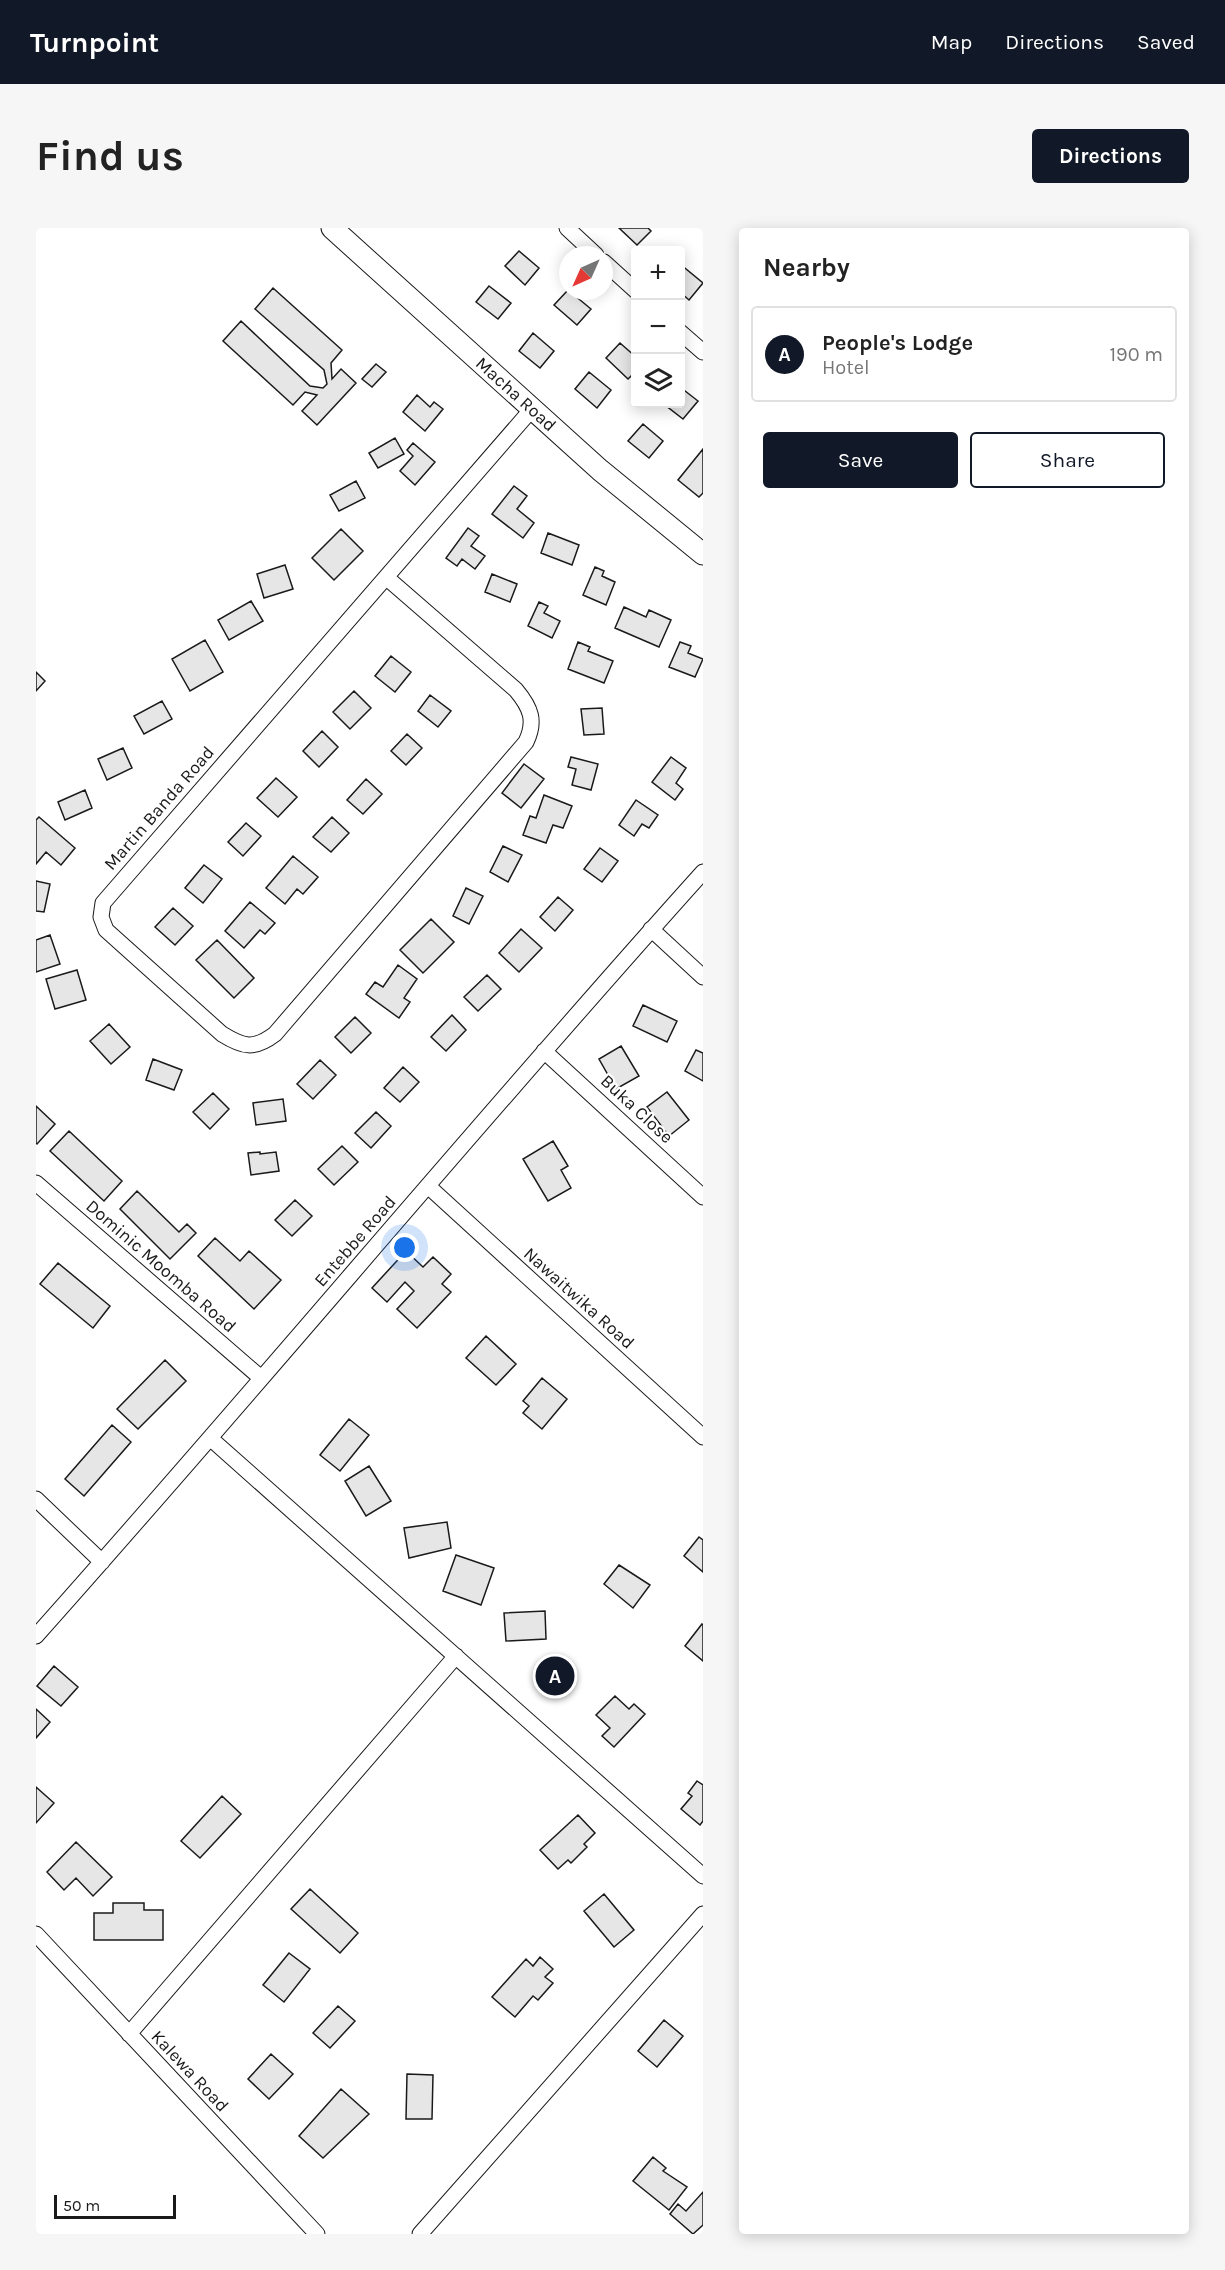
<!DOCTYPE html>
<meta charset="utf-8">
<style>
:root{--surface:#fff;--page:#f6f6f6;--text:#222;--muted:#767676;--line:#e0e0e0;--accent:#111827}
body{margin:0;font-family:Karla,sans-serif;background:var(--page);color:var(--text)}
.controls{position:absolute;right:18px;top:18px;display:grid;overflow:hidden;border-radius:6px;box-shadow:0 3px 15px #0003}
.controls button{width:54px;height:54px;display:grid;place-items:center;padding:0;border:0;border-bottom:2px solid var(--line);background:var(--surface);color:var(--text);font:30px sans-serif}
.compass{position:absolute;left:523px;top:18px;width:54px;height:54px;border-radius:50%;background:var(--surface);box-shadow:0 3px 15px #0003;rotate:225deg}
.scale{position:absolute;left:18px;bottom:15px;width:122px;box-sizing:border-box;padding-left:6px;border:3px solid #1a1a1a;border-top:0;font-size:16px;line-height:21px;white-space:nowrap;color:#1a1a1a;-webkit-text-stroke:4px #fff;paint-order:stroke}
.you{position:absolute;left:369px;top:1020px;width:21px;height:21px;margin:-15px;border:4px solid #fff;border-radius:50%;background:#1a73e8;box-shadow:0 0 0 9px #1a73e833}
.badge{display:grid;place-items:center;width:39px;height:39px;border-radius:50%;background:var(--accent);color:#fff;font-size:20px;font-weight:700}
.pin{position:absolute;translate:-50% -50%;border:3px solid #fff;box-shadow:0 2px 6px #0006}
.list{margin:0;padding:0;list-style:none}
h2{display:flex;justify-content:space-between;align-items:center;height:78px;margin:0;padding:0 24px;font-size:26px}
h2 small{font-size:20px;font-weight:400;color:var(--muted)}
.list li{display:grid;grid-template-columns:39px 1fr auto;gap:18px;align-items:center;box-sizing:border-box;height:96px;margin:0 12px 12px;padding:0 12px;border:2px solid var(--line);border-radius:6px}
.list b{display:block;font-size:22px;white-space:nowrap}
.list p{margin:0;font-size:20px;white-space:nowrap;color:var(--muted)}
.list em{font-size:20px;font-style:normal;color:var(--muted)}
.actions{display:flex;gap:12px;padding:18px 24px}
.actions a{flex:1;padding:14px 0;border:2px solid var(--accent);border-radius:6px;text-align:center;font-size:21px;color:var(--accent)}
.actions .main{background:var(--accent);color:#fff}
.icon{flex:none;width:33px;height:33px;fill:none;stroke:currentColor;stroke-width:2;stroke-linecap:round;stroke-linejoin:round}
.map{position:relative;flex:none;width:667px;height:2006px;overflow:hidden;border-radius:6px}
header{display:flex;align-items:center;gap:36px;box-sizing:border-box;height:84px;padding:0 30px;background:var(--accent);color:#fff}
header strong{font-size:28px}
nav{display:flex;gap:33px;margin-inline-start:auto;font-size:21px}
.intro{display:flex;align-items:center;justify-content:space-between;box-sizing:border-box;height:144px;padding:0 36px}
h1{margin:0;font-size:42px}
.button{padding:15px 27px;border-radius:6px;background:var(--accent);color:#fff;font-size:21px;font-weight:700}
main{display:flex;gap:36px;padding:0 36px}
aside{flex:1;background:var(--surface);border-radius:6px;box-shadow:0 3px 15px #0003}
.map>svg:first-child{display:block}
.building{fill:#e6e6e6;stroke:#1a1a1a;stroke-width:1.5}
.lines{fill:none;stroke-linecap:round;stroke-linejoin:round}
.street-casing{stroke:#1a1a1a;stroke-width:17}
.secondary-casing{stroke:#1a1a1a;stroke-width:23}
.street{stroke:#fff;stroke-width:15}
.secondary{stroke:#fff;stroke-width:21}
.labels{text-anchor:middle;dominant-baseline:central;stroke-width:4.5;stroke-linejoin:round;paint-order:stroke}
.street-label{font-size:18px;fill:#1a1a1a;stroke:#fff}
</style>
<header>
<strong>Turnpoint</strong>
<nav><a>Map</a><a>Directions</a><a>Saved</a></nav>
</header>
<div class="intro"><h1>Find us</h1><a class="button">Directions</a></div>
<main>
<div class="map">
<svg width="667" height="2006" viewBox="0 0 667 2006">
<rect width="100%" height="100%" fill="#fff"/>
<path class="building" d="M 583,0 L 612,0 L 615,3 L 601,17 Z
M 483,23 L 503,40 L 489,57 L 469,38 Z
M 644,36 L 667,55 L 653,72 L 644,64 Z
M 453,58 L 475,75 L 462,91 L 440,74 Z
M 237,60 L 306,122 L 295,135 L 296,151 L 305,141 L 320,155 L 281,197 L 266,183 L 281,167 L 269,164 L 257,177 L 187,113 L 205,93 L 274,158 L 287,160 L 291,156 L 288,142 L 219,81 Z
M 532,62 L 555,81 L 541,97 L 518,77 Z
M 497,105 L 518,123 L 504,140 L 483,123 Z
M 584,115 L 600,129 L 600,143 L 592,151 L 570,130 Z
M 340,136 L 350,144 L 336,159 L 326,151 Z
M 553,144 L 575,162 L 561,180 L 539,161 Z
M 644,159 L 662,173 L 647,191 L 629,177 L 644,176 Z
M 381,167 L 394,179 L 398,174 L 407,181 L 389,203 L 367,184 Z
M 607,196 L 627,213 L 613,230 L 592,213 Z
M 359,210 L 368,226 L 342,240 L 333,225 Z
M 377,215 L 399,234 L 379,257 L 364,243 L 377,228 L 371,222 Z
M 667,221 L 667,265 L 663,269 L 642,252 Z
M 320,253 L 329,270 L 303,283 L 294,267 Z
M 478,258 L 491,268 L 481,281 L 498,295 L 487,310 L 456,286 Z
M 432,300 L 443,308 L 435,318 L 449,328 L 439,341 L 426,331 L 421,338 L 410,330 Z
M 305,301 L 327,323 L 298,352 L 276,330 Z
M 512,305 L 543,317 L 536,337 L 505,325 Z
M 249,337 L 257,361 L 228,370 L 221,346 Z
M 559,339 L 568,343 L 566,348 L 579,354 L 570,377 L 547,367 Z
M 456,346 L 481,356 L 474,374 L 449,364 Z
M 215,373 L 227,393 L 193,412 L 182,392 Z
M 503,374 L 512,378 L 508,385 L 524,393 L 516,410 L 492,398 Z
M 588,379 L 610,389 L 613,382 L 635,392 L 623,419 L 579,400 Z
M 169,412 L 187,444 L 154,463 L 136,431 Z
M 542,414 L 554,419 L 552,423 L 577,433 L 568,455 L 532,441 Z
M 644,414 L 655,418 L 652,425 L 667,431 L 659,449 L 633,439 Z
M 355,428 L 375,444 L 359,464 L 339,448 Z
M 0,444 L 9,453 L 0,463 Z
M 318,463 L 335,480 L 314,501 L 297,484 Z
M 394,467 L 415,483 L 402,499 L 382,483 Z
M 126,473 L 136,491 L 108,506 L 98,488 Z
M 566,480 L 568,506 L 548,507 L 545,481 Z
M 286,503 L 302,519 L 283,539 L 267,523 Z
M 371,506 L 386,520 L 370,537 L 355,523 Z
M 87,520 L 96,540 L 71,552 L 62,531 Z
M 535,529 L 562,536 L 555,562 L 536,557 L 540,541 L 532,539 Z
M 635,529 L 650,540 L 640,555 L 647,561 L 639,572 L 616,554 Z
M 488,536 L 508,551 L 485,580 L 466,565 Z
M 240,550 L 261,569 L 242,589 L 221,570 Z
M 330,551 L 346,566 L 327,586 L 311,572 Z
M 49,562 L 56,580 L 29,592 L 22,574 Z
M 508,567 L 536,578 L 527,600 L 517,597 L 510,615 L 487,607 L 494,588 L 500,590 Z
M 600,572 L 622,587 L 613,600 L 606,596 L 598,608 L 583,597 Z
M 3,589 L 39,620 L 25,637 L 10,624 L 0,636 L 0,592 Z
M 296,589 L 313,605 L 295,624 L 277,609 Z
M 210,595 L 225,608 L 207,628 L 192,614 Z
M 467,618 L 486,627 L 472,654 L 454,644 Z
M 564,620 L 582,633 L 566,654 L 548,641 Z
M 257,628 L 282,649 L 267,666 L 261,661 L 249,676 L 230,660 Z
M 168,637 L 186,651 L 167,675 L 149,660 Z
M 0,653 L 14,656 L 8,684 L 0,683 Z
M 430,660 L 447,668 L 433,696 L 417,688 Z
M 522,669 L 537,682 L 519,703 L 504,689 Z
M 214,674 L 239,695 L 229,706 L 224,702 L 208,720 L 189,703 Z
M 137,680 L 157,698 L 139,717 L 119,699 Z
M 395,691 L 418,714 L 387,745 L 364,722 Z
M 485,701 L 506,720 L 483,744 L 463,725 Z
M 14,707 L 24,736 L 0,744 L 0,712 Z
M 181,712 L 218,750 L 198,770 L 160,732 Z
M 362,737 L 381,751 L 368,770 L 374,774 L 363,790 L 330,766 L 339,754 L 347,759 Z
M 41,742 L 50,772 L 19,781 L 10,751 Z
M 451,747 L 465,761 L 442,783 L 428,769 Z
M 607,777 L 641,793 L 631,814 L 597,798 Z
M 416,787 L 430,802 L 410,823 L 395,809 Z
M 319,789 L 335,805 L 315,825 L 299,809 Z
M 73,796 L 94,819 L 75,836 L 54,813 Z
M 585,818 L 603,848 L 580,861 L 563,831 Z
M 660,822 L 667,825 L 667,853 L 649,843 Z
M 117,831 L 146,842 L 138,862 L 110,852 Z
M 284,832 L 300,847 L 277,871 L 261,856 Z
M 367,839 L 383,854 L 364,874 L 348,860 Z
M 631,864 L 653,892 L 633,908 L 611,879 Z
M 177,865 L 193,881 L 174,901 L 157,884 Z
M 247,871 L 250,893 L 220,897 L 217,875 Z
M 0,878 L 19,896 L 1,916 L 0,915 Z
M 340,884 L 355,898 L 335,920 L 319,905 Z
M 33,903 L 86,953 L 68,973 L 14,923 Z
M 517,913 L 532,938 L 525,942 L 535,960 L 512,973 L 487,931 Z
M 306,918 L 322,934 L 298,957 L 282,941 Z
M 224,924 L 224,926 L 240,924 L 243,943 L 215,947 L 212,925 Z
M 101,963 L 143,1004 L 151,996 L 160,1005 L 134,1031 L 84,981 Z
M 259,972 L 276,988 L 256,1008 L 239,992 Z
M 179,1010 L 204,1033 L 213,1023 L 245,1052 L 218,1081 L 162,1028 Z
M 370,1023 L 387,1039 L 397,1029 L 415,1046 L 406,1056 L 415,1064 L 381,1100 L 361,1081 L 378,1063 L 369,1054 L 351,1074 L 336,1060 Z
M 22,1035 L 74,1078 L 57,1100 L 4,1056 Z
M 450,1108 L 480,1136 L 460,1157 L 430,1130 Z
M 129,1132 L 150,1153 L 102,1201 L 81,1181 Z
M 506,1150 L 531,1171 L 506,1201 L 487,1185 L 493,1178 L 487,1173 Z
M 313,1191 L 333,1207 L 304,1243 L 284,1227 Z
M 76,1197 L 95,1214 L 48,1268 L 29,1251 Z
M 333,1238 L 355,1273 L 330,1288 L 309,1253 Z
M 411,1294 L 415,1320 L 373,1330 L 368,1300 Z
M 663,1309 L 667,1312 L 667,1344 L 648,1328 Z
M 420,1327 L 458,1340 L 445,1377 L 407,1363 Z
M 583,1337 L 614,1357 L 597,1380 L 568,1356 Z
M 509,1383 L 510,1411 L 470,1413 L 468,1385 Z
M 666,1396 L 667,1397 L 667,1433 L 649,1418 Z
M 18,1438 L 42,1459 L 25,1478 L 1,1458 Z
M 579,1468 L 593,1481 L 598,1476 L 609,1486 L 578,1519 L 566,1508 L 574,1500 L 560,1487 Z
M 0,1481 L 14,1494 L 0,1510 Z
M 661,1553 L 667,1557 L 667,1593 L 664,1597 L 645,1581 L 656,1568 L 652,1565 Z
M 0,1559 L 18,1575 L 0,1595 Z
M 186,1568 L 205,1586 L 164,1630 L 145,1613 Z
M 542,1587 L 559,1605 L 548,1616 L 551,1619 L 535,1635 L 532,1632 L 522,1641 L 504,1622 Z
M 40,1614 L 76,1649 L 57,1668 L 40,1650 L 28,1662 L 11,1644 Z
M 274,1661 L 322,1705 L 304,1725 L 255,1681 Z
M 568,1666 L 598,1702 L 578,1719 L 548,1683 Z
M 77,1675 L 108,1675 L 108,1682 L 127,1682 L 127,1712 L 58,1712 L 58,1685 L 77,1685 Z
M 253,1725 L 274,1741 L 248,1774 L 227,1757 Z
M 504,1729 L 517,1741 L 509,1749 L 517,1755 L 502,1772 L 497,1768 L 479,1789 L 456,1769 L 490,1731 L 497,1738 Z
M 302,1778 L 319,1793 L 294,1820 L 277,1805 Z
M 628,1792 L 647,1808 L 621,1839 L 602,1823 Z
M 235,1826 L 257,1846 L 233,1871 L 212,1851 Z
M 371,1846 L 397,1847 L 396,1891 L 370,1891 Z
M 305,1861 L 333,1886 L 287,1930 L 263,1908 Z
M 617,1929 L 630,1940 L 627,1943 L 651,1959 L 633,1982 L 597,1953 Z
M 667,1964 L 667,1997 L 657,2006 L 634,1986 L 642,1976 L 650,1983 Z"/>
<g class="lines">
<g class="street-casing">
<path id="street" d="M 531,0 L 560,27
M 568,34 L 600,63
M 644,104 L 667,124
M 351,350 L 480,462 C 495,480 500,493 490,514 L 239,806 C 218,822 207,819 186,806 L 70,702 L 65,689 L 67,675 L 496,181
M 615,701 L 667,749
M 508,823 L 667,969
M 0,955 L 225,1150
M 393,959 L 667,1209
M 174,1210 L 667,1648
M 0,1271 L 66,1334
M 0,1408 C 225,1156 441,895 667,644
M 0,1706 L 281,2006
M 93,1806 L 420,1428
M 384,2006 L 667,1686"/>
</g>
<g class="secondary-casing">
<g id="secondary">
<path id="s1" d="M 296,0 L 564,242 L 667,326"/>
</g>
</g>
<use href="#street" class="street"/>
<use href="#secondary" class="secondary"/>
</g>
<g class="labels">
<g class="street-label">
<text stroke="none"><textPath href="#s1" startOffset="248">Macha Road</textPath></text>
<text transform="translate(123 580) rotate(-49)">Martin Banda Road</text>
<text transform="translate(601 881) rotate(43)">Buka Close</text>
<text transform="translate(319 1013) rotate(-49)">Entebbe Road</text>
<text transform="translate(125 1038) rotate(41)">Dominic Moomba Road</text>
<text transform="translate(543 1070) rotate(42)">Nawaitwika Road</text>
<text transform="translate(154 1843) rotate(47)">Kalewa Road</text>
</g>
</g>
</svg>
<div class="controls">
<button>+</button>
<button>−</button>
<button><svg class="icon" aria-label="layers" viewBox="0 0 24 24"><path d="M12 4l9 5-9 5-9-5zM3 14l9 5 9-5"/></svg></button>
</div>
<svg class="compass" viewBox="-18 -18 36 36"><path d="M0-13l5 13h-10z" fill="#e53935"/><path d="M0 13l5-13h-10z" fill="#767676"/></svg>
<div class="scale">50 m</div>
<div class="you"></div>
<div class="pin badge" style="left:519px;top:1448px">A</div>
</div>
<aside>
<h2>Nearby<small></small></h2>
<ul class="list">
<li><span class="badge">A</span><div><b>People's Lodge</b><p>Hotel</p></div><em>190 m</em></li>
</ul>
<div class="actions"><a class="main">Save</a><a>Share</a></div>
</aside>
</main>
